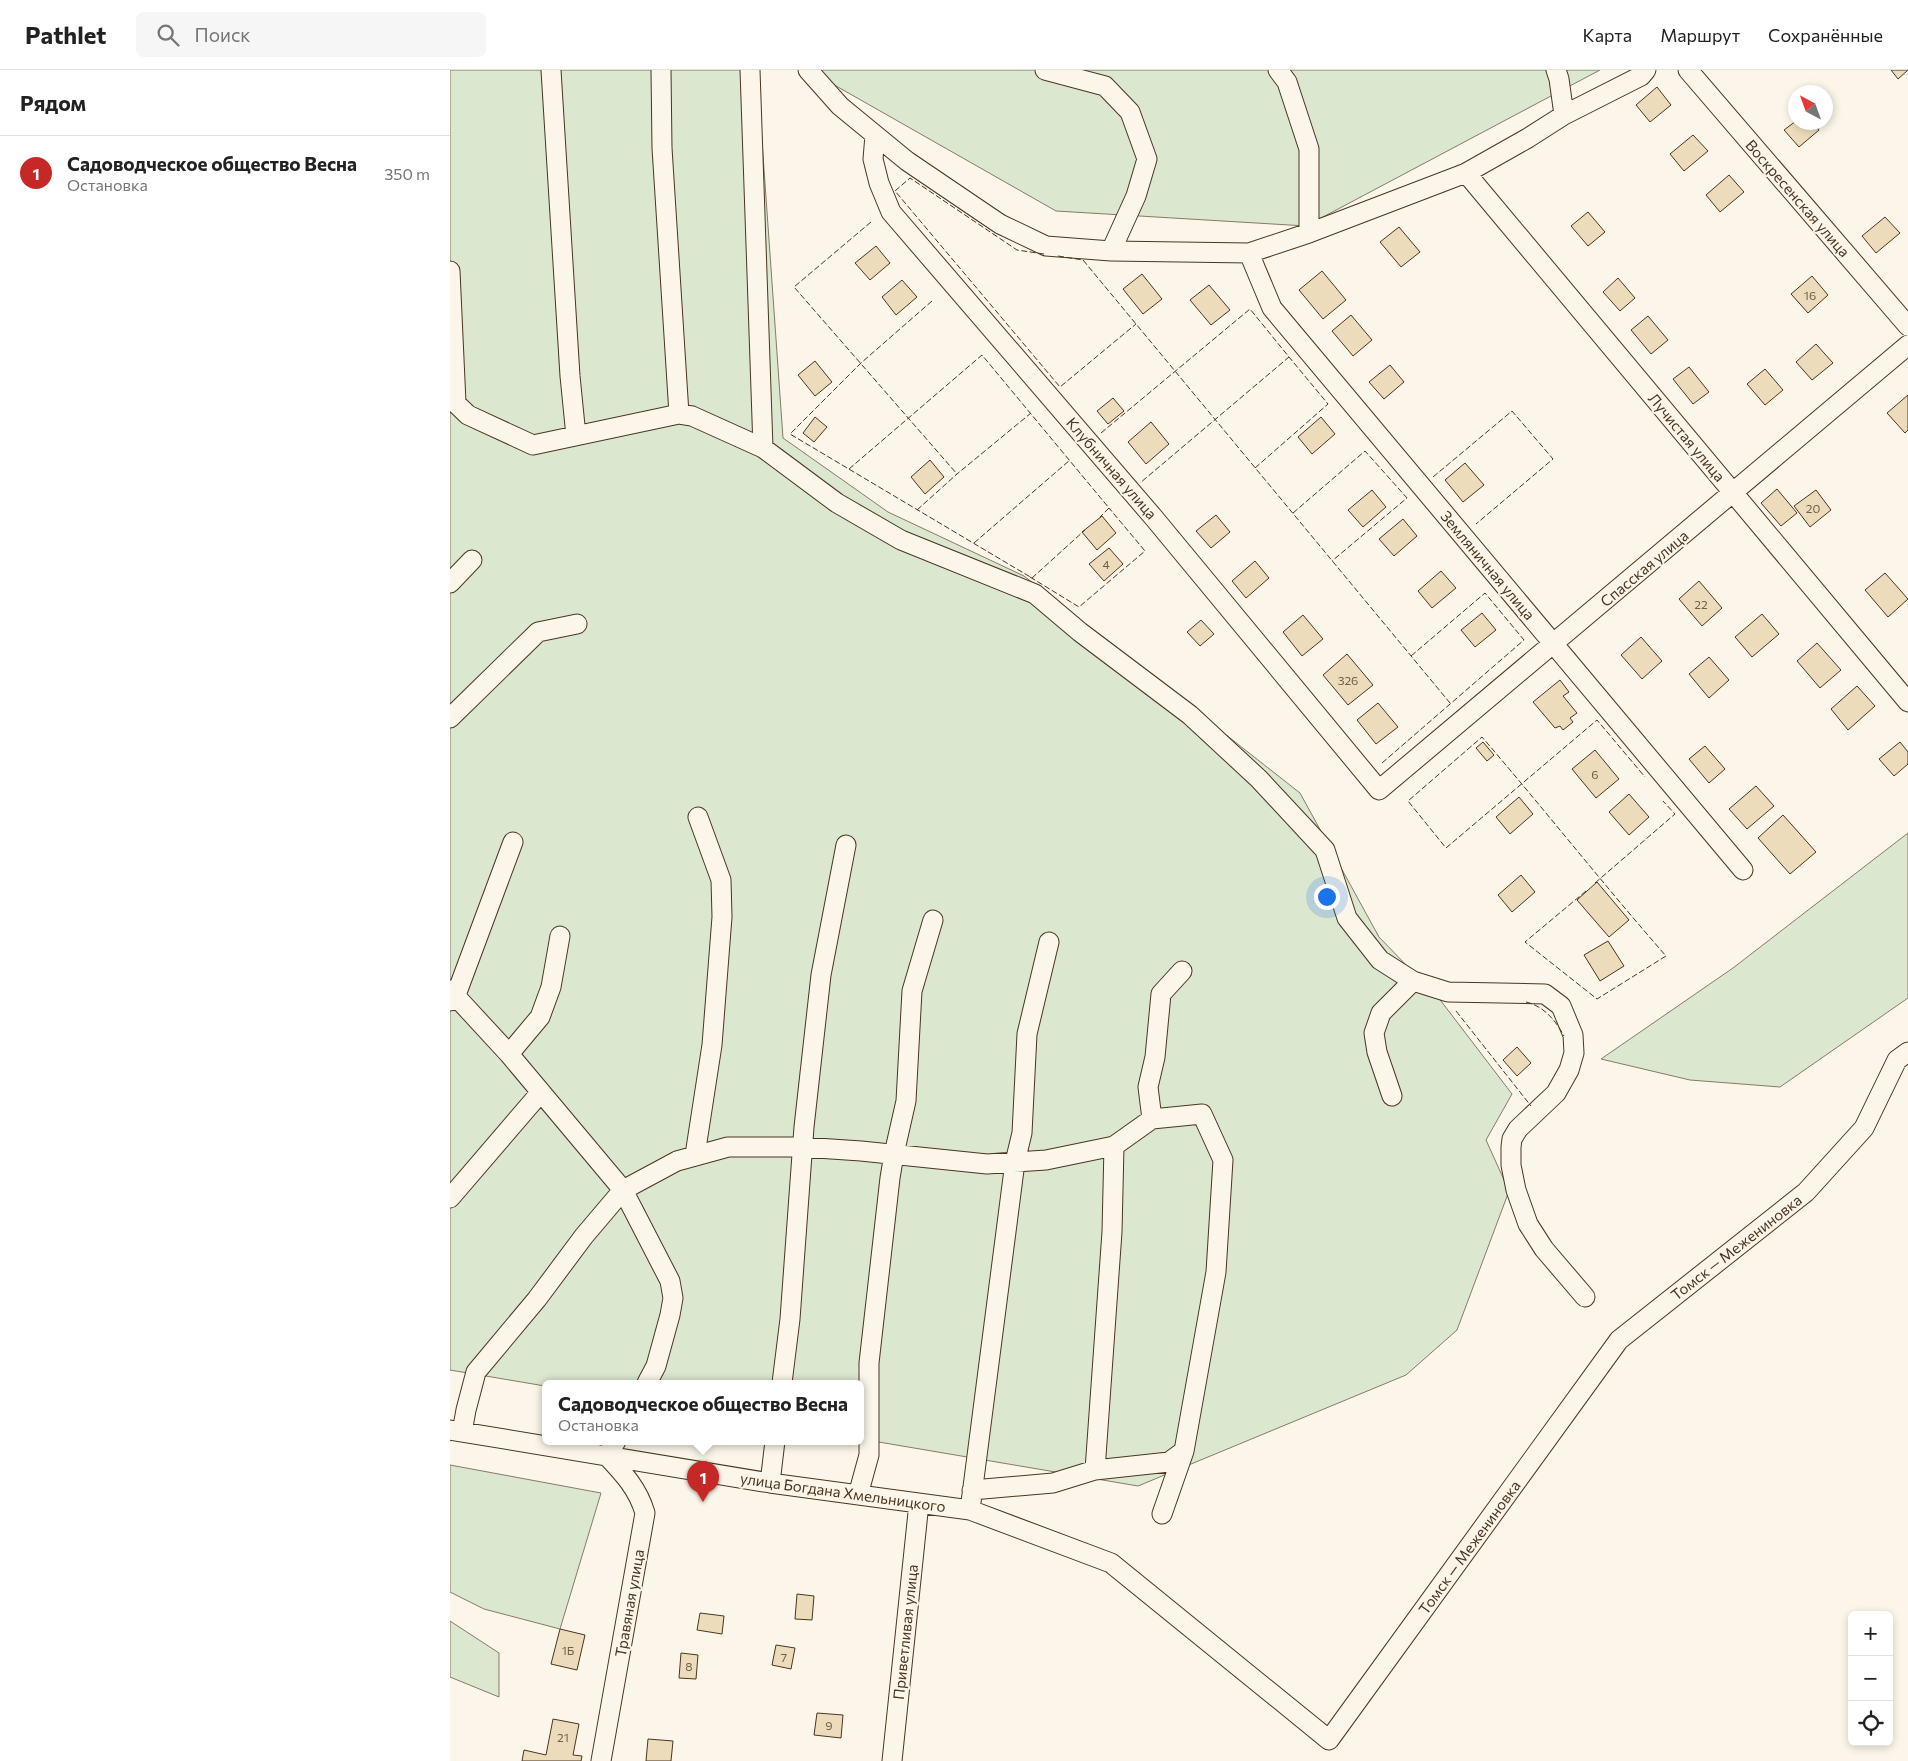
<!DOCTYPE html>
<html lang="ru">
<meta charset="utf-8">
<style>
:root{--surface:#fff;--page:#f6f6f6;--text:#222;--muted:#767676;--line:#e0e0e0;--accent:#c62828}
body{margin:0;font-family:Commissioner,sans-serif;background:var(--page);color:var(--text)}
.controls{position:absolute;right:15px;bottom:15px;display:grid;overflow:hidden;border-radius:8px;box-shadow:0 2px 8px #0003}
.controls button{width:45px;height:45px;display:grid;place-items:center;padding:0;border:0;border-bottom:1px solid var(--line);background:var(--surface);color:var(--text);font:25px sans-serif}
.compass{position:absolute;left:1338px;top:15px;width:45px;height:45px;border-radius:50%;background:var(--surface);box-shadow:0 2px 8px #0003;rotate:319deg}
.you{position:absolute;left:876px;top:826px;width:18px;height:18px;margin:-12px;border:4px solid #fff;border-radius:50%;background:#1a73e8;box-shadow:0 0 0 8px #1a73e833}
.badge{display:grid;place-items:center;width:32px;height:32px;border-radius:50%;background:var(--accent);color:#fff;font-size:16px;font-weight:700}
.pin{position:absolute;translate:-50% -41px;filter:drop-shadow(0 1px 2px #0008)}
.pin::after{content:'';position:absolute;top:26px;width:18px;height:15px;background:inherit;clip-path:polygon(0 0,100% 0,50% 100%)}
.popup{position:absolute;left:92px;top:1310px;width:322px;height:65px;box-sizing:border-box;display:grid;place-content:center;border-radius:8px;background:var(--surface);filter:drop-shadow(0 1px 4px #0005);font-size:16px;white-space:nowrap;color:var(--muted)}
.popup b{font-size:19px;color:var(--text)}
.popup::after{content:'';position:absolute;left:50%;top:100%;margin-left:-10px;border:10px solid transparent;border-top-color:var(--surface)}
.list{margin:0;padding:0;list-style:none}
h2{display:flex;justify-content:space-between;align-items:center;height:65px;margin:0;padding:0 20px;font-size:21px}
h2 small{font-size:16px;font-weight:400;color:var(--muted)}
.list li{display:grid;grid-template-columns:32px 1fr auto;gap:15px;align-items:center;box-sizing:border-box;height:75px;padding:0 20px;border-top:1px solid var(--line)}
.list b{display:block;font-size:19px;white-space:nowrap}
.list p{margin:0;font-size:16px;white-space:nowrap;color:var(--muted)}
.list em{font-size:16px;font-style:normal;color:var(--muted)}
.icon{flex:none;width:28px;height:28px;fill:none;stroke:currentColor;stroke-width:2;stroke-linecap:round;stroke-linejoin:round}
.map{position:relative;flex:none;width:1458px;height:1691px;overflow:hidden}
header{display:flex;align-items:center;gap:30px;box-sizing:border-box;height:70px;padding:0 25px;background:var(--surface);border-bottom:1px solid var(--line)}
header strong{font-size:24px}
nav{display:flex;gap:28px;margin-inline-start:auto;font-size:18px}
.search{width:350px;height:45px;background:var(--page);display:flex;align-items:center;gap:12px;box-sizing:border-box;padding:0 18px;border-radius:8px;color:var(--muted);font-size:19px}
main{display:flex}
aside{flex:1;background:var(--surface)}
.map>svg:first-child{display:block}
.green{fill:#dce7d0;stroke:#887966}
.building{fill:#ecdcbc;stroke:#4a3520}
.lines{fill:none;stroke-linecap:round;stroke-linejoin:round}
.minor-casing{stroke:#4a3520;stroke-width:21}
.minor{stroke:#fbf6e9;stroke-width:19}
.fence{stroke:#4a3520;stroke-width:1;stroke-dasharray:6 2.5;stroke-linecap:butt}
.labels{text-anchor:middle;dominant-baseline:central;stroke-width:4;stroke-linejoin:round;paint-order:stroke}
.number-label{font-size:12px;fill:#725f47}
.street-label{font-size:15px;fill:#4a3520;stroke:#fbf6e9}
</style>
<header>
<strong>Pathlet</strong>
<div class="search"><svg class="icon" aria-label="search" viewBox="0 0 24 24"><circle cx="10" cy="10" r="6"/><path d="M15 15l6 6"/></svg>Поиск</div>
<nav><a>Карта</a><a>Маршрут</a><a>Сохранённые</a></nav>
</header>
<main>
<aside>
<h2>Рядом<small></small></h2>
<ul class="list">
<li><span class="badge">1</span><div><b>Садоводческое общество Весна</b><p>Остановка</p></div><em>350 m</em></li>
</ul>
</aside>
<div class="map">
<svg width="1458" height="1691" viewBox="0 0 1458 1691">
<rect width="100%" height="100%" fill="#fbf6e9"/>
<path class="green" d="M 0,0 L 307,0 L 333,368 L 438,442 L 574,506 L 850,723 L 929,867 L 991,931 L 1062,1024 L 1036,1070 L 1059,1121 L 1007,1260 L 956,1305 L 688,1416 L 411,1369 L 410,1313 L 96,1313 L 95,1316 L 0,1300 Z
M 358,0 L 1150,0 L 856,156 L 606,141 Z
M 1458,763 L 1458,928 L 1330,1017 L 1240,1010 L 1151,989 L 1283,898 Z
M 0,1395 L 151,1423 L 110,1559 L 34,1539 L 0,1522 Z
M 0,1551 L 49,1583 L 49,1627 L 0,1607 Z"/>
<path class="building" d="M 1441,0 L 1458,0 L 1448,9 Z
M 1207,17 L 1221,35 L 1200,52 L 1186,35 Z
M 1346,51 L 1346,52 L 1363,52 L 1369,60 L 1349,77 L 1334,60 Z
M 1243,65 L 1258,81 L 1234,101 L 1220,84 Z
M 1279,105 L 1294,122 L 1270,142 L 1256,125 Z
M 1138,142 L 1155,162 L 1138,176 L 1121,156 Z
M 1435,147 L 1450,163 L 1426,183 L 1412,166 Z
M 949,157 L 970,182 L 951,197 L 930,172 Z
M 426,176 L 440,193 L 420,210 L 405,193 Z
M 872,201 L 896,230 L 873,249 L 849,220 Z
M 692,204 L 712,229 L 693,244 L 673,219 Z
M 1362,206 L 1378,225 L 1358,243 L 1341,224 Z
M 1168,208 L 1185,228 L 1170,241 L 1153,222 Z
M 452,210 L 467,227 L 446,245 L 432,227 Z
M 759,215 L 780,240 L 761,255 L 740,230 Z
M 901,245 L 922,270 L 903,286 L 882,261 Z
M 1198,246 L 1218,270 L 1201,284 L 1181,260 Z
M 1366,274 L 1383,293 L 1362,310 L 1346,292 Z
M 365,291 L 382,312 L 365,326 L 348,305 Z
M 940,295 L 954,312 L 934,329 L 919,312 Z
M 1239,297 L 1259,322 L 1243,334 L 1223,309 Z
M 1315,299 L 1333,320 L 1315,335 L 1297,314 Z
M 1458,325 L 1458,360 L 1455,363 L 1437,343 Z
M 663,328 L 674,341 L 658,354 L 647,341 Z
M 365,347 L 377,357 L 364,372 L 353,363 Z
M 871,347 L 885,364 L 862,384 L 848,367 Z
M 701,352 L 719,374 L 696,394 L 678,372 Z
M 480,390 L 494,407 L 475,424 L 461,407 Z
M 1015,393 L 1034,415 L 1013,432 L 995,410 Z
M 1327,419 L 1347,443 L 1331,456 L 1311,433 Z
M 922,420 L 936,437 L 913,457 L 898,440 Z
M 1366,420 L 1381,440 L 1360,457 L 1344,436 Z
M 766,445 L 780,462 L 761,478 L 746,461 Z
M 652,446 L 666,463 L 647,480 L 632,462 Z
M 953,449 L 967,466 L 944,486 L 929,469 Z
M 659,478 L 673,494 L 654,511 L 639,494 Z
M 805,491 L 819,508 L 796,528 L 782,511 Z
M 991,501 L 1006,518 L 982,538 L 968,521 Z
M 1435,503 L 1458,529 L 1438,547 L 1415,520 Z
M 1249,511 L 1272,538 L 1252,556 L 1229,529 Z
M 1032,543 L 1046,560 L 1025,577 L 1011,560 Z
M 1312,544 L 1329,564 L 1302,587 L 1285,567 Z
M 853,545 L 873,569 L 852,586 L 833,562 Z
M 751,550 L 764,564 L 750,576 L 737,562 Z
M 1191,567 L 1212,591 L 1192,609 L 1171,585 Z
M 1367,573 L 1391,600 L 1370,618 L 1347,591 Z
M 897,584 L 923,615 L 898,635 L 873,605 Z
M 1259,587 L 1279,610 L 1259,628 L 1239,604 Z
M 1110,610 L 1119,622 L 1113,626 L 1127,643 L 1120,648 L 1123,652 L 1113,660 L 1110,656 L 1105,658 L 1083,632 Z
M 1407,616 L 1425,636 L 1398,660 L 1381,639 Z
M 928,633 L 948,657 L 926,674 L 907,650 Z
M 1033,672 L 1044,685 L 1037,691 L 1026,678 Z
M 1450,672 L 1458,682 L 1458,694 L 1444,706 L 1429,689 Z
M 1255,676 L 1275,699 L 1259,713 L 1239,689 Z
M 1145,680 L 1169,709 L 1146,728 L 1122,699 Z
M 1306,716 L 1324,736 L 1297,759 L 1279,739 Z
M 1179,724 L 1199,747 L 1179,765 L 1159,742 Z
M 1069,727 L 1083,744 L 1060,764 L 1046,747 Z
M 1333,745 L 1366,782 L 1340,804 L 1308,768 Z
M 1071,805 L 1085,822 L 1062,842 L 1048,825 Z
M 1147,812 L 1179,850 L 1159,867 L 1127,830 Z
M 1158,871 L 1174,896 L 1150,911 L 1134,885 Z
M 1067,977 L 1081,993 L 1067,1006 L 1053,990 Z
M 347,1524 L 364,1526 L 362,1550 L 345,1549 Z
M 250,1543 L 274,1546 L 272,1564 L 247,1560 Z
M 110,1559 L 135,1565 L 127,1600 L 101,1594 Z
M 326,1575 L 345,1578 L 341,1599 L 322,1595 Z
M 231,1583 L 248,1585 L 246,1609 L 229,1608 Z
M 367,1643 L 393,1645 L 391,1668 L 364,1665 Z
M 103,1649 L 129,1654 L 123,1685 L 132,1686 L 131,1691 L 72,1691 L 74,1680 L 96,1685 Z
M 198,1669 L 223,1671 L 221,1691 L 196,1691 Z"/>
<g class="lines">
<g class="minor-casing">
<path id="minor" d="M 101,0 L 120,306 L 126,366
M 211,0 L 212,78 L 229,344
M 300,0 L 313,378 L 387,433 L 451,470 L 585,524 L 630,562 L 740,645 L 809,709 L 875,780 L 897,848 L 930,890 L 963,911 L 998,922 L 1095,924 L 1111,936 L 1123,965 L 1124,983 L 1119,1000 L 1106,1023 L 1068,1059 L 1062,1069 L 1061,1077 L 1061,1095 L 1066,1120 L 1078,1154 L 1094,1179 L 1135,1227
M 358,0 L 390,36 L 457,91 L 550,154 L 596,176 L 661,181 L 799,183 L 859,163 L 1016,103 L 1078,68 L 1114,45 L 1191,6 L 1196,0
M 595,0 L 655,16 L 680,42 L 697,89 L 686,126 L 661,181
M 828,0 L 837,12 L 859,79 L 859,163
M 1106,0 L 1109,9 L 1114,45
M 1238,0 L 1458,256
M 425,65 L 423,89 L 429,113 L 441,142 L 704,448 L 929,720 L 1458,275
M 1016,103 L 1458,632
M 799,183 L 822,238 L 1293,800
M 0,201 L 6,333
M 0,328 L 18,345 L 83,375 L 229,344 L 242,346 L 313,378
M 0,513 L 22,490
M 0,648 L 88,562 L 127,554
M 0,920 L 59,984 L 173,1120 L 220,1211 L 223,1228 L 220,1245 L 206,1296 L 197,1313
M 0,931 L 6,925 L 63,772
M 59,984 L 90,947 L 101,917 L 110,866
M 942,1026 L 927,982 L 924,963 L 931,943 L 963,911
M 702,1049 L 698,1017 L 705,987 L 711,924 L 732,901
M 245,1085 L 262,975 L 272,847 L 271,810 L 248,747
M 0,1128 L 91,1022
M 332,1313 L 340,1249 L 354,1057 L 371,905 L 396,775
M 0,1360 L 320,1413 L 520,1440 L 661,1493 L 879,1670 L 1169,1270 L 1356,1122 L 1414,1058 L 1447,990 L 1458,982
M 12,1362 L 16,1340 L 26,1302 L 87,1229 L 134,1166 L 173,1120 L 227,1091 L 278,1077 L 352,1077 L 411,1081 L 537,1094 L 596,1090 L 664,1076 L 702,1049 L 752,1044 L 773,1090 L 766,1202 L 734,1381 L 719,1392 L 645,1400
M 320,1413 L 325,1371
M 522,1420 L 603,1413 L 645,1400 L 662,1162 L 664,1076
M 408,1425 L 419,1385 L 419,1293 L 440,1108 L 444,1084 L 456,1031 L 462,921 L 483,850
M 520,1440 L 565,1092 L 572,1063 L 577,964 L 599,872
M 712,1444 L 734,1381
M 151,1691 L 195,1443 C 188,1419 174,1404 157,1386 L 166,1371
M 442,1691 L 469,1433"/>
</g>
<use href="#minor" class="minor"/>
<path class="fence" d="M 421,152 L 344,217 L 507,404
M 594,184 L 567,180 L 460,108 L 445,121 L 610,317 L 686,254
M 608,186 L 633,190 L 1000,633
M 482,231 L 411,293 L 340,364 L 582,508 L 635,460
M 651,363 L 800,239 L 839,287 L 690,413
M 805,398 L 878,334 L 839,287
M 399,399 L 532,285 L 659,438 L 650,447
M 983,407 L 1062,341 L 1103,389 L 1026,454
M 467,440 L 507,404 L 581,343
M 843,443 L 915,381 L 957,428 L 882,491
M 524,473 L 620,390
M 580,507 L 629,537 L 695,481 L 659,438
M 932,693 L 1074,570 L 1035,523 L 961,586
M 1145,813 L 1225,744 L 1213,731
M 1136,821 L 1075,872 L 1147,929 L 1216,886 C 1153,814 1094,739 1032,667 L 958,731 L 996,778 L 1147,650 L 1195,707
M 1076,932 C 1094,936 1106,951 1114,966
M 1006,941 L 1081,1036"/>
</g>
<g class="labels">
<g class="number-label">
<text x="1360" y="225">16</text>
<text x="1363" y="438">20</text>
<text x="656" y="494">4</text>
<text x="1251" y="534">22</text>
<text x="898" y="610">326</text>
<text x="1145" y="704">6</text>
<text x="118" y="1580">1Б</text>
<text x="334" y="1587">7</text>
<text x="239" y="1596">8</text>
<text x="379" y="1655">9</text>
<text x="113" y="1667">21</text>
</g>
<g class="street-label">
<text transform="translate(1348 128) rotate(49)">Воскресенская улица</text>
<text transform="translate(1237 367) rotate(50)">Лучистая улица</text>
<text transform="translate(662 398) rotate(49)">Клубничная улица</text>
<text transform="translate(1038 495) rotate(50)">Земляничная улица</text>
<text transform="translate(1194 498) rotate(-40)">Спасская улица</text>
<text transform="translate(1286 1177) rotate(-38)">Томск — Межениновка</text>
<text transform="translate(393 1422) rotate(8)">улица Богдана Хмельницкого</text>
<text transform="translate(1019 1477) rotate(-54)">Томск — Межениновка</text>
<text transform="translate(179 1533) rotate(-80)">Травяная улица</text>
<text transform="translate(455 1562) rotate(-84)">Приветливая улица</text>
</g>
</g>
</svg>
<div class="controls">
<button>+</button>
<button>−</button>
<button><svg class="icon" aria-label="locate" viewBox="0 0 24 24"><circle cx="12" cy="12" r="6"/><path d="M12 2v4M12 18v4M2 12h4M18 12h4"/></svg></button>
</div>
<svg class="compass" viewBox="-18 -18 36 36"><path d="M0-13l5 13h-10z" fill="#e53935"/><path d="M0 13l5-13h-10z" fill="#767676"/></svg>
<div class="you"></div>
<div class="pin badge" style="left:253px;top:1432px">1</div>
<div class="popup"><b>Садоводческое общество Весна</b>Остановка</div>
</div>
</main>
